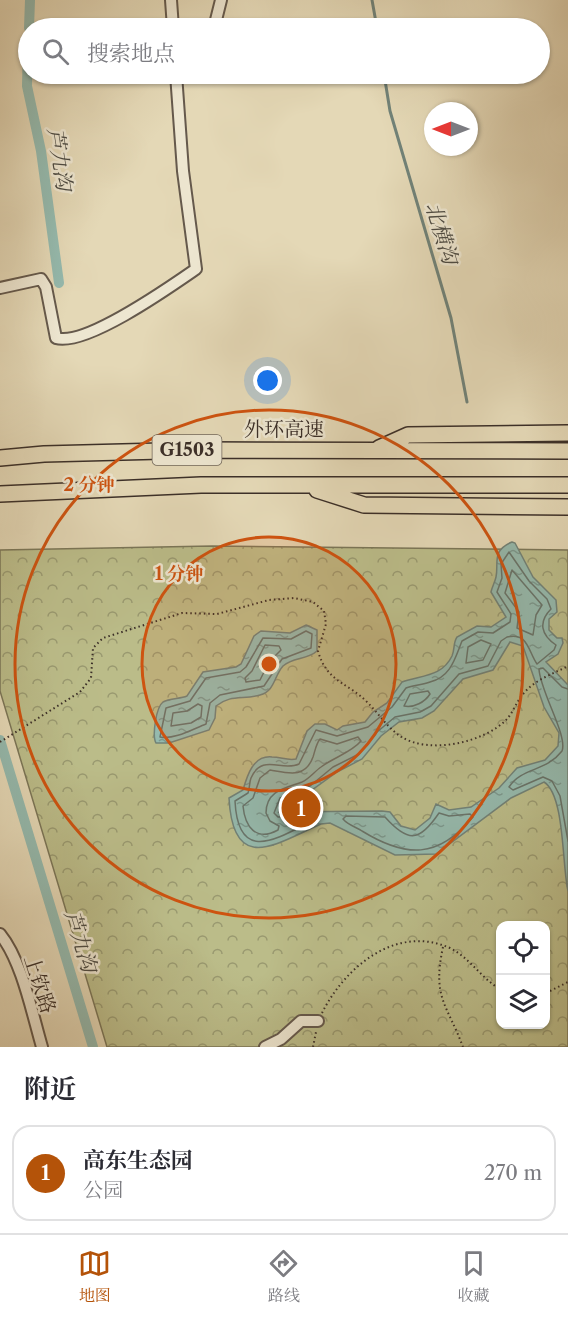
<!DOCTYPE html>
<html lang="zh">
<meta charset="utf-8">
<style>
:root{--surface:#fff;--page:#f2f2f3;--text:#2b2b33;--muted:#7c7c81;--line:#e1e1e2;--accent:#b45309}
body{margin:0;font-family:"Libre Caslon Text","Noto Serif SC",serif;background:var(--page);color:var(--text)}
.controls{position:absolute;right:18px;bottom:18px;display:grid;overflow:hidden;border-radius:12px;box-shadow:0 2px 4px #0004}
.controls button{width:54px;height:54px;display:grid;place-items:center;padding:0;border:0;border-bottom:2px solid var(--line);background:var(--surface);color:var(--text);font:30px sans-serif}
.compass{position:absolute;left:424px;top:102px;width:54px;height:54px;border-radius:50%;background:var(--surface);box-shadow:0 2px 4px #0004;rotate:270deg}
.you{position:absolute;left:268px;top:381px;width:21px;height:21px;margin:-15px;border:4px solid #fff;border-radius:50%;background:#1a73e8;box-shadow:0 0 0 9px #1a73e833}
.badge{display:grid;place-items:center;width:39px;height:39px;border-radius:50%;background:var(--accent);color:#fff;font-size:20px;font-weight:700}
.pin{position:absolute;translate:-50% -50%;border:3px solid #fff;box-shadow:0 2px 6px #0006}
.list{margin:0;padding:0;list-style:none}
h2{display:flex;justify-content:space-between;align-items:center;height:78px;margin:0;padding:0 24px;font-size:26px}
h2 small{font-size:20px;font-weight:400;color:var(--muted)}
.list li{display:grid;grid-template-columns:39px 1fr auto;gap:18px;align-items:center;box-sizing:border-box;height:96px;margin:0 12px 12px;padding:0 12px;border:2px solid var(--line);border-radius:18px}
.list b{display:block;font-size:22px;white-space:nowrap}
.list p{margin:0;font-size:20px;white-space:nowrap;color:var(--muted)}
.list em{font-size:20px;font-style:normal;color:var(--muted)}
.icon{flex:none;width:33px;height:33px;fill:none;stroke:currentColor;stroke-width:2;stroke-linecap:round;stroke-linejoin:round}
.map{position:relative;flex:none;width:568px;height:1047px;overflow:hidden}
.search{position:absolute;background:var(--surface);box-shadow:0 2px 4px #0004;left:18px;right:18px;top:18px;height:66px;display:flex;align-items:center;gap:15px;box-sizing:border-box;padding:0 21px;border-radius:33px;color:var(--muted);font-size:22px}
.sheet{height:186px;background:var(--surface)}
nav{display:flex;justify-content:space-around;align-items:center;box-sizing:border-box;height:84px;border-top:2px solid var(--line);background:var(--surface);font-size:16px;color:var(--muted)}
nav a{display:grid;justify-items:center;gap:3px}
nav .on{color:var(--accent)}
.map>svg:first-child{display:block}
.park{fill:url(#park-crowns);stroke:#7b7658;stroke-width:1.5;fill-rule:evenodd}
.water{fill:url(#water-ripples);stroke:#718278;stroke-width:1.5;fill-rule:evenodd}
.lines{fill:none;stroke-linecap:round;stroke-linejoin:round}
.shore{stroke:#68746b;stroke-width:1.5}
.stream{stroke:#718278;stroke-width:3}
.canal{stroke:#95baae;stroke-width:10}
.minor-casing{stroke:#65594c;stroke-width:14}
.highway-casing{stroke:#3b2f28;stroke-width:18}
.path{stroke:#3b2f28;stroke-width:2;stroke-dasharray:1.5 3;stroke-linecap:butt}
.minor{stroke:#ede6d0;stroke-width:10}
.highway{stroke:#e4d8b6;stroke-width:15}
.ring{fill:none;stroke:#ce5310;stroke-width:3}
.labels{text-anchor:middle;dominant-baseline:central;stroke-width:5;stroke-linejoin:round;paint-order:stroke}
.shield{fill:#ede6d0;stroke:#70665a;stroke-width:1.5}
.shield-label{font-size:18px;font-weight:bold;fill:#3b2f28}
.street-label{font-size:20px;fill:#3b2f28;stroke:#ede6d0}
.water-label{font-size:21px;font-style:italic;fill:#4d4b43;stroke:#ede6d0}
.centre{fill:#ce5310;stroke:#ede6d0;stroke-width:3}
.ring-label{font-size:18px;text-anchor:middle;font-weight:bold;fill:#ce5310;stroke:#ede6d0;stroke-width:5;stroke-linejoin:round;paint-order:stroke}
</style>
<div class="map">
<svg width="568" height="1047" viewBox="0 0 568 1047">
<defs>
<pattern id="park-crowns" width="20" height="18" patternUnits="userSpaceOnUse" patternTransform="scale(1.5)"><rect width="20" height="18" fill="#bbbc89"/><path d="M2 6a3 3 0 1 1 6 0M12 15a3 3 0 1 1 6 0" fill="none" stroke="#999970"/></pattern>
<pattern id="water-ripples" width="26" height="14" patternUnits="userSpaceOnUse" patternTransform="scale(1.5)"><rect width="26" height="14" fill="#95baae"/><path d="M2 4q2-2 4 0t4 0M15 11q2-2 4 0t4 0" fill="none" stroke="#7b988e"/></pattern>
</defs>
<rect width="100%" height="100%" fill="#e4d8b6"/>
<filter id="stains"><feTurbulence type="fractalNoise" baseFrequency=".00333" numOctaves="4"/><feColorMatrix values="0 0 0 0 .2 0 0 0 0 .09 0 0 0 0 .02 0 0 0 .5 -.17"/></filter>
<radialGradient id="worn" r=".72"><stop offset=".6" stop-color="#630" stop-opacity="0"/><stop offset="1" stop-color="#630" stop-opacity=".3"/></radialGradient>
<path class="park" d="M 212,546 L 568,550 L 568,1047 L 107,1047 L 0,691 L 0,550 ZM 500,926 L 546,926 L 546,1024 L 500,1024 Z"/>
<path class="water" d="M 512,542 L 515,543 L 533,577 L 556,600 L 557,612 L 549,619 L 549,630 L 557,638 L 562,638 L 563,643 L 558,654 L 546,662 L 568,685 L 568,891 C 562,867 565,795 544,782 L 511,798 L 436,854 L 395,855 L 330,823 L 321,824 C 277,843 233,876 229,798 L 243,790 C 247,776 253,755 272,757 C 281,757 288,761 296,759 L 307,731 L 315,724 L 325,724 L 337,730 L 343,726 L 365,722 L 373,712 L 387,703 L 402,682 C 421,675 442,677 452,656 C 455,649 453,643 457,637 L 477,626 L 491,627 L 506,617 L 491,592 C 492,587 495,582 496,577 C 499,563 491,551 512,542 ZM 510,642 L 523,646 L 544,707 L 559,733 L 558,746 L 545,760 L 517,768 L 499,788 L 471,807 L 449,810 L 436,804 L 430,818 L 415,830 L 401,826 L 390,812 L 382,811 L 279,812 L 289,799 L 305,795 L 337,772 L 362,759 L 381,736 L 399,722 L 422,718 L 434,711 L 463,679 L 493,670 Z
M 306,625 L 317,630 L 317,651 C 307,660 293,657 283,666 C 274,676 275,691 260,695 C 243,700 231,694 216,706 L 215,718 L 209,730 L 169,743 L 156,743 C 152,736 156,707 163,702 C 170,698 180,699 187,696 L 203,672 L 236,667 L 241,664 L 254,636 L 261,631 L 290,633 Z"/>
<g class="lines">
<path class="shore" d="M 509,552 L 529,581 L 547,599 L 551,609 C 538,622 541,635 556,645 L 554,650 L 537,664 C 528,651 528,632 507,637 L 501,641 L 488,666 L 459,674 L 431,706 L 420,712 L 395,717 L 377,732 L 359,754 L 333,767 L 310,786 L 280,798 L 274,813 L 278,817 L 309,817 L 310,822 C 275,840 238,863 235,801 L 248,793 C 250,788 249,783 251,778 C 262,753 282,772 299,764 L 316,730 L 337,736 L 368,727 L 392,707 L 406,688 C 414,685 422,685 430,682 C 451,677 455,658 462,641 L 478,632 L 493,633 L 510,622 L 511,614 L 497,592 L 502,578 L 501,564 Z
M 512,570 L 542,605 L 536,615 L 533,635 L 517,628 L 519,612 L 505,593 Z
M 306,631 L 312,634 L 311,648 L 282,659 L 264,686 L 220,695 L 210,703 L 206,724 C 193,729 174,740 160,737 L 166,708 L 190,701 L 206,678 L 240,672 L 246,667 L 263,638 L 291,639 Z
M 481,640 L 491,644 L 483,660 L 466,663 L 468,647 Z
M 265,645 L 279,646 L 281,650 L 269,662 L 260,680 L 246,682 L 245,678 L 252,671 Z
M 568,689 L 562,687 L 543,668 L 539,669 C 540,691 568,736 562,751 C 546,772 522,767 509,787 L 513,790 L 543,777 L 552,781 L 560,796 L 568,841
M 428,691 L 430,694 C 425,702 414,708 404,706 L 410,694 Z
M 198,704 L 202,706 L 201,717 L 191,723 L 171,726 L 173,713 L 187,711 Z
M 358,737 L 361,741 C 352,752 333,758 321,767 C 315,771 309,779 302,782 C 286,788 266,790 266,813 L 270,821 L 279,826 L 278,830 C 256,842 245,827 243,806 L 253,798 L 260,778 L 270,770 C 288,773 305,779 313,757 C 315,751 316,744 320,739 L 337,744 Z
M 439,813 L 449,816 L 470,814 L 473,817 C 438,859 406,858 362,831 C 356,827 348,825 343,819 L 346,816 L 385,817 C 409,844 420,841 439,813 Z"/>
<path class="stream" d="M 372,0 L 377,28
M 384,74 L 390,111 L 451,318 L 467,402"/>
<path class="canal" d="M 29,28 L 30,0
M 28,41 L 27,86 L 41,151 L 59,283
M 0,740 L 93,1047"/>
<g class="minor-casing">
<path id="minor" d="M 171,0 L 173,28
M 214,28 L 221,0
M 210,74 L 210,75
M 0,288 L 41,279 L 46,287 L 56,338 C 85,347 170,287 196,269 L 183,171 L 176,74
M 0,934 C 22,961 32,1013 42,1047
M 265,1047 L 281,1039 L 301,1021 L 318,1021"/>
</g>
<g class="highway-casing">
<path id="highway" d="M 379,448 L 408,435 L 568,433
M 0,458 L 44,454 L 201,450 L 568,451
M 317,490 L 364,505 L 568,507
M 0,494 L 201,485 L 568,485"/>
</g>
<path class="path" d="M 0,742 L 80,692 L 91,678 L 93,648 L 103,638 L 182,613 L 217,614 L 269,600 L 294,598 L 313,602 L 324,611 L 326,624 L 318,651 C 327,683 348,682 368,703 C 378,713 388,728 400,736 C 428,755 484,743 507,719 C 514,711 517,700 525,692 C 536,679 553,674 568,666
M 443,947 C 432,998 447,1004 463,1047
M 546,993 L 568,982
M 322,1013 C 345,967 396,924 450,948 C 470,958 482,979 500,989
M 313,1047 L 316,1032"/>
<use href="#minor" class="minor"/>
<use href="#highway" class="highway"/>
</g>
<circle cx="269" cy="664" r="127" fill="#ce5310" fill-opacity=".12"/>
<g class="ring">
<circle cx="269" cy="664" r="127"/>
<circle cx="269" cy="664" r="254"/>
</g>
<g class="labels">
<rect class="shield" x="152.5" y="435" width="69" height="30" rx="4.5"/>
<g class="shield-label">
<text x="187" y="450">G1503</text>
</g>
<g class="street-label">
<text x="284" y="429">外环高速</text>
<text transform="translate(40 984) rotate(72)">上钦路</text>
</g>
<g class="water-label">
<text transform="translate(60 159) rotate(81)">芦九沟</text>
<text transform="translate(442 233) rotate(73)">北横沟</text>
<text transform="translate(81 941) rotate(73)">芦九沟</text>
</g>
</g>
<circle cx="269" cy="664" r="9" class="centre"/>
<g class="ring-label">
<text x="89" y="491">2 分钟</text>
<text x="179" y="580">1 分钟</text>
</g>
<rect width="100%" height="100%" filter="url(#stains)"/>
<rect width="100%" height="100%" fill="url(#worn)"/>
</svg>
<div class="controls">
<button><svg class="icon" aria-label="locate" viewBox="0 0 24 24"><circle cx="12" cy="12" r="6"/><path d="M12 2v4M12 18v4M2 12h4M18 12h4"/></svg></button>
<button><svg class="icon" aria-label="layers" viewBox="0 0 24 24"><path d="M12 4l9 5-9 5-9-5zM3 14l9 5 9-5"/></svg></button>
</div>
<svg class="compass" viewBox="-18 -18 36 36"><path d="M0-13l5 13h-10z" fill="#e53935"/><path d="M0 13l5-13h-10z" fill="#7c7c81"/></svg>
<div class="you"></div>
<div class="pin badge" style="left:301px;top:808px">1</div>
<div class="search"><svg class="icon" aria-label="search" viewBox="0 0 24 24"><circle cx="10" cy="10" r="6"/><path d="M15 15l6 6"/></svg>搜索地点</div>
</div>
<section class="sheet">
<h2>附近<small></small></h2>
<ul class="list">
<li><span class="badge">1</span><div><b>高东生态园</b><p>公园</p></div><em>270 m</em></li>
</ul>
</section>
<nav>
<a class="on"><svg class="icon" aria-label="map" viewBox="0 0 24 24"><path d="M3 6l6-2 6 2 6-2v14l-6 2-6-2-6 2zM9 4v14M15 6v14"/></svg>地图</a>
<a><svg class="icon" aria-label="directions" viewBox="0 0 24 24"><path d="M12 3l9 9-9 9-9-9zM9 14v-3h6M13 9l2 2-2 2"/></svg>路线</a>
<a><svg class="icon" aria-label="saved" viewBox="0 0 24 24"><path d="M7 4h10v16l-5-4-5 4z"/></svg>收藏</a>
</nav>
